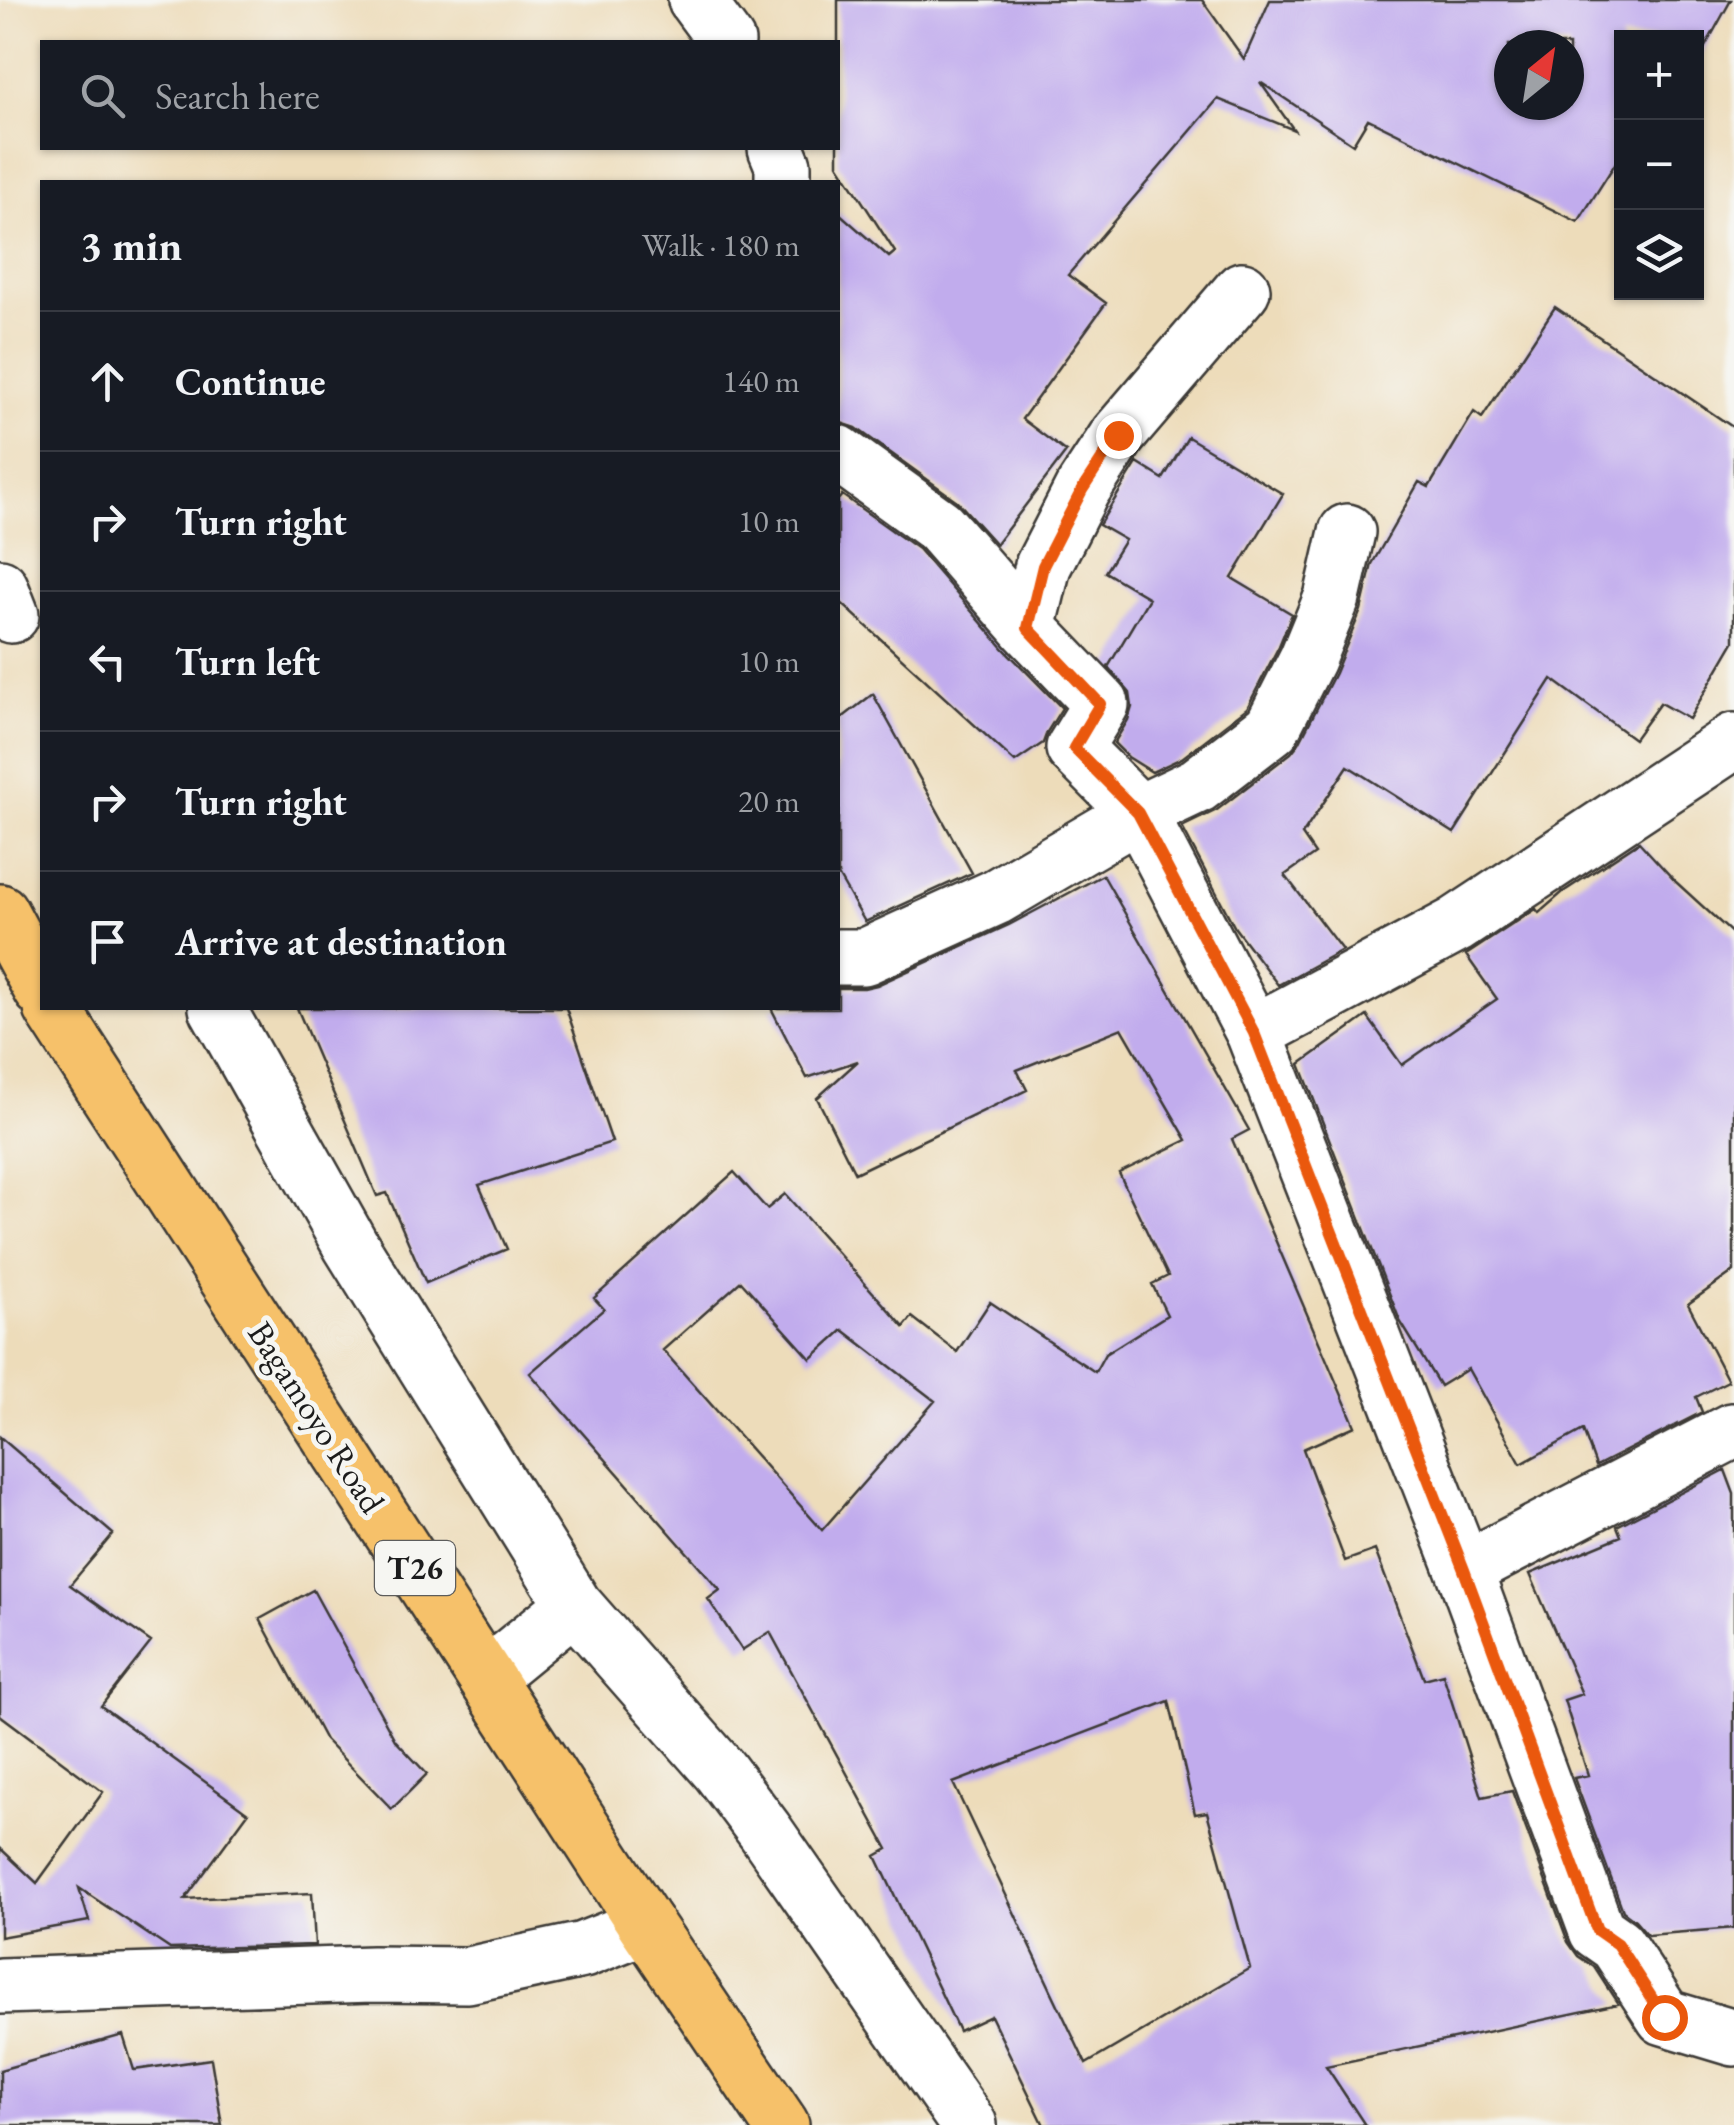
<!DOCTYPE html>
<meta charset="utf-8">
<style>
:root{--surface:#171b24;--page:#20242c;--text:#f1f3f6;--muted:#9ea1a6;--line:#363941}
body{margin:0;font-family:"EB Garamond",serif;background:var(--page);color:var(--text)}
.controls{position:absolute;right:30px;top:30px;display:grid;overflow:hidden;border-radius:0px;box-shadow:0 2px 8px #0004}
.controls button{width:90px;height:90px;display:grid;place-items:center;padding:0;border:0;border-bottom:2px solid var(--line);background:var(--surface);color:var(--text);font:50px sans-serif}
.compass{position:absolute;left:1494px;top:30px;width:90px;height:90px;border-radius:50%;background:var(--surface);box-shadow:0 2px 8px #0004;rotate:30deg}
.stop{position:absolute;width:30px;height:30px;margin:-22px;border:8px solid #ea580c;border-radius:50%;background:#fff}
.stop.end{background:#ea580c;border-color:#fff;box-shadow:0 2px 10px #0008}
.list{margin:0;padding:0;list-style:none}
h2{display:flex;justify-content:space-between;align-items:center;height:130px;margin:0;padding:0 40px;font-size:42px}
h2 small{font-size:32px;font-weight:400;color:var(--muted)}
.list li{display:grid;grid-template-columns:65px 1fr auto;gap:30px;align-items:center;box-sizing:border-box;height:140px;padding:0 40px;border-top:2px solid var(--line)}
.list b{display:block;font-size:38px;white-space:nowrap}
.list em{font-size:32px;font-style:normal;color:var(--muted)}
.icon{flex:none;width:55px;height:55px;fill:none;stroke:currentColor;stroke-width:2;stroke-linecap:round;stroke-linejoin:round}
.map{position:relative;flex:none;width:1734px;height:2125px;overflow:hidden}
.search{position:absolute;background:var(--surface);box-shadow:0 2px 8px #0004;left:40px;top:40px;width:800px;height:110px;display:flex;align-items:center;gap:25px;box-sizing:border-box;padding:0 35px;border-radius:0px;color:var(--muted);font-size:38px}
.panel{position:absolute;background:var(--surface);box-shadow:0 2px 8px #0004;left:40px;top:180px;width:800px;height:830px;border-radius:0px}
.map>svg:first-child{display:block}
.building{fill:#c1aced;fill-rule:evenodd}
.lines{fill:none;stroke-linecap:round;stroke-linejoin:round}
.minor-casing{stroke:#3b3934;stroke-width:60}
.highway-casing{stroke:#3b3934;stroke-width:60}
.minor{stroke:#fff;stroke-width:55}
.highway{stroke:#f6c16b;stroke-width:55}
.route{stroke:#ea580c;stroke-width:12}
.labels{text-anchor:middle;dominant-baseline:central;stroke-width:10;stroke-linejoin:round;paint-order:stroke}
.shield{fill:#f6f6f2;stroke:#5d5d5c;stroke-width:2.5}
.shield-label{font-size:32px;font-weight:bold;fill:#1c1c1c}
.street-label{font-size:35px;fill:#1c1c1c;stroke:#f6f6f2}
</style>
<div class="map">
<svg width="1734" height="2125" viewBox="0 0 1734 2125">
<rect width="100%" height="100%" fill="#f6f6f2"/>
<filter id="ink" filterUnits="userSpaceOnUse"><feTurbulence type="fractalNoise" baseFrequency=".01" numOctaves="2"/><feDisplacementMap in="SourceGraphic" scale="20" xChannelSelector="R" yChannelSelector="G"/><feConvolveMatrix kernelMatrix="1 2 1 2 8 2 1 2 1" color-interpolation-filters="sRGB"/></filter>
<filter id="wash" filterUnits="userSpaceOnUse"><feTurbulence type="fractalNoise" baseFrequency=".0048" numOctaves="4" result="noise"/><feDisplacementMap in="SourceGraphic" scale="40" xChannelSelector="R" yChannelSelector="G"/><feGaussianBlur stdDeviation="2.25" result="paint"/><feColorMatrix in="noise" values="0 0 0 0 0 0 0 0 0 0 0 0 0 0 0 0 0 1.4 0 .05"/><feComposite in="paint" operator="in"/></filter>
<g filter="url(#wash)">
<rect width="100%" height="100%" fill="#eddcba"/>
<g id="blocks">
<path class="building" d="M 838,0 L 1202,0 L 1244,59 L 1270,0 L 1731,0 L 1696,63 L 1696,38 L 1622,38 L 1622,153 L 1578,222 L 1368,119 L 1353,144 L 1260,82 L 1294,130 L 1218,99 L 1068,275 L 1106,303 L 1022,419 L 1066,452 L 996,544 L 957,501 L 856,428 L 838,422 L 838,212 L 889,257 L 895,252 L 838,164 ZM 1509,45 L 1569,45 L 1569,105 L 1509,105 Z
M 1555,307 L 1734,428 L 1734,642 L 1689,719 L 1660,703 L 1634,739 L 1552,679 L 1454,833 L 1348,766 L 1302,835 L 1315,854 L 1285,875 L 1342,950 L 1278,985 L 1235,928 L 1182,827 L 1217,810 L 1291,753 L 1299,743 L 1335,673 L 1361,610 L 1372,564 L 1419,482 L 1429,487 L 1474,412 L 1482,418 Z
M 1188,437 L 1283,494 L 1232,578 L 1292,614 L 1279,646 L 1247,708 L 1182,758 L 1152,772 L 1128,757 L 1114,743 L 1128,720 L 1132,707 L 1130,693 L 1108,667 L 1149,598 L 1105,572 L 1125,540 L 1099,525 L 1137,463 L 1163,479 Z
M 842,495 L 918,549 L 1004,649 L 1062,708 L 1047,732 L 1043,743 L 1015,762 L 838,600 L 838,500 Z
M 873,694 L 972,873 L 865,922 L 838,875 L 838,721 Z
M 1639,842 L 1676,882 L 1734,935 L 1734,1271 L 1688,1304 L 1728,1381 L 1696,1397 L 1702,1412 L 1596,1466 L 1583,1430 L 1521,1464 L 1468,1369 L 1440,1386 L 1400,1321 L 1300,1064 L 1367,1016 L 1402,1065 L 1497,999 L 1466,955 L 1536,909 L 1539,913 L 1563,892 Z
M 1103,875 L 1249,1130 L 1232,1139 L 1355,1426 L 1303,1449 L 1345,1561 L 1375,1550 L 1424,1679 L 1443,1674 L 1482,1797 L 1512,1791 L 1568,1942 L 1578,1956 L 1594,1967 L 1618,2004 L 1326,2066 L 1365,2125 L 1044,2125 L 991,2016 L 959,2031 L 876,1856 L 888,1849 L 770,1632 L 742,1650 L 708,1599 L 720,1590 L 530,1373 L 604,1309 L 594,1298 L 734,1172 L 767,1209 L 785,1194 L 904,1327 L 912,1317 L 957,1352 L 990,1302 L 1095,1372 L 1105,1354 L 1167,1315 L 1152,1284 L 1168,1276 L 1119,1173 L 1187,1140 L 1122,1028 L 1017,1070 L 1027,1090 L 855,1173 L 817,1098 L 858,1061 L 807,1078 L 771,1008 L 838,1008 L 838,988 L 864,988 L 877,985 L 1009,925 ZM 741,1281 L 811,1359 L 843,1330 L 935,1401 L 822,1530 L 663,1350 ZM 1169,1701 L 1195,1814 L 1207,1812 L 1250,1968 L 1086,2064 L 953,1783 Z
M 297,1008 L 566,1008 L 612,1142 L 479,1185 L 507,1249 L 426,1283 L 387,1193 L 377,1196 Z
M 0,1437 L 113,1534 L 70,1585 L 151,1642 L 101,1706 L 248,1813 L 185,1899 L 312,1893 L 315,1945 L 170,1949 L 79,1888 L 89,1921 L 0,1937 L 0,1848 L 37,1883 L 103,1792 L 0,1715 Z
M 1725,1470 L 1734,1494 L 1734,1928 L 1648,1935 L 1635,1920 L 1623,1911 L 1574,1778 L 1588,1775 L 1564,1700 L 1582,1694 L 1530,1574 L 1621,1536 L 1617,1526 Z
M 313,1590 L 395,1740 L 427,1774 L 392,1809 L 325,1740 L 260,1619 Z
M 123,2035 L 134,2070 L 211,2059 L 222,2125 L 0,2125 L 0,2070 Z"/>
</g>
</g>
<g filter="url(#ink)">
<use href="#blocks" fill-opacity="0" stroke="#3b3934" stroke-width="2.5"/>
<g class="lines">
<g class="minor-casing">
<path id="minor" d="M 696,0 L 727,42
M 776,148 L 783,165 L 783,182
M 838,453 L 939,526 L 1028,628 L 1101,704 L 1074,748 L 1139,813 L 1254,1033 L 1464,1570 L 1597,1931 L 1617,1945 L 1664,2017 L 1734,2038
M 0,587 L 11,615
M 1028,628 L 1043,566 L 1082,490 L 1118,435 L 1242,290
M 838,957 L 864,957 L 996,897 L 1139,813 L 1198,785 L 1272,728 L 1307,659 L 1332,598 L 1347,532
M 217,1008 L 351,1246 L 574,1605 L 720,1771 L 765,1831 L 969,2125
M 1254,1033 L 1456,925 L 1734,741
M 1464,1570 L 1732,1431
M 486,1677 L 574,1605
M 0,1986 L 372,1974 L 468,1975 L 583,1950 L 646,1925"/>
</g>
<g class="highway-casing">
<path id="highway" d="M 0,912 L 42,990
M 52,1008 L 646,1925 L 781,2125"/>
</g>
<use href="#minor" class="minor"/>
<use href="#highway" class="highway"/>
</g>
</g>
<g class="lines" filter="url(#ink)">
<path class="route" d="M 1118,435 L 1082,490 L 1043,566 L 1028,628 L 1100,704 L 1074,748 L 1138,813 L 1254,1033 L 1464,1570 L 1597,1930 L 1617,1944 L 1664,2017"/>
</g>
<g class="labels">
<rect class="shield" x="375" y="1541" width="80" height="54" rx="8"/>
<g class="shield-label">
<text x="415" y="1568">T26</text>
</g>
<g class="street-label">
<text transform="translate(317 1417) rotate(57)">Bagamoyo Road</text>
</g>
</g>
</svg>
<div class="controls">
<button>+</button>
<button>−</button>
<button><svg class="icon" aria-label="layers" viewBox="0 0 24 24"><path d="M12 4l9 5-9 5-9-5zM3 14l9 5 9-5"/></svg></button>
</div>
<svg class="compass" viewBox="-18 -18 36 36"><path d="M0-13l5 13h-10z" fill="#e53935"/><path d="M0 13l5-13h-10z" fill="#9ea1a6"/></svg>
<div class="stop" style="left:1664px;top:2017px"></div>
<div class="stop end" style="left:1118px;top:435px"></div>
<div class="search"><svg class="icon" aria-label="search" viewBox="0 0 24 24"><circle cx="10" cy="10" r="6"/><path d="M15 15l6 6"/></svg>Search here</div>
<section class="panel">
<h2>3 min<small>Walk · 180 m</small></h2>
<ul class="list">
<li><svg class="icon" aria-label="ahead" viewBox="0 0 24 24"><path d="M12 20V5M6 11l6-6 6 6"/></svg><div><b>Continue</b></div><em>140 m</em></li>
<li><svg class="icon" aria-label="right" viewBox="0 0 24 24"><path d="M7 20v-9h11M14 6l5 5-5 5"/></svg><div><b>Turn right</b></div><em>10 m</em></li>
<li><svg class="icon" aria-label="left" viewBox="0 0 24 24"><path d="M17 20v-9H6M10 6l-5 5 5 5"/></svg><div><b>Turn left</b></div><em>10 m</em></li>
<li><svg class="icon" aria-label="right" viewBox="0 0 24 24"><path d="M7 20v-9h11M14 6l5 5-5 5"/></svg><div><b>Turn right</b></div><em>20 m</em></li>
<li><svg class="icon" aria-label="arrive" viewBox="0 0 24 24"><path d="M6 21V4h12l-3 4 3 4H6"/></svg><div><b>Arrive at destination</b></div></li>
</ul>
</section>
</div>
